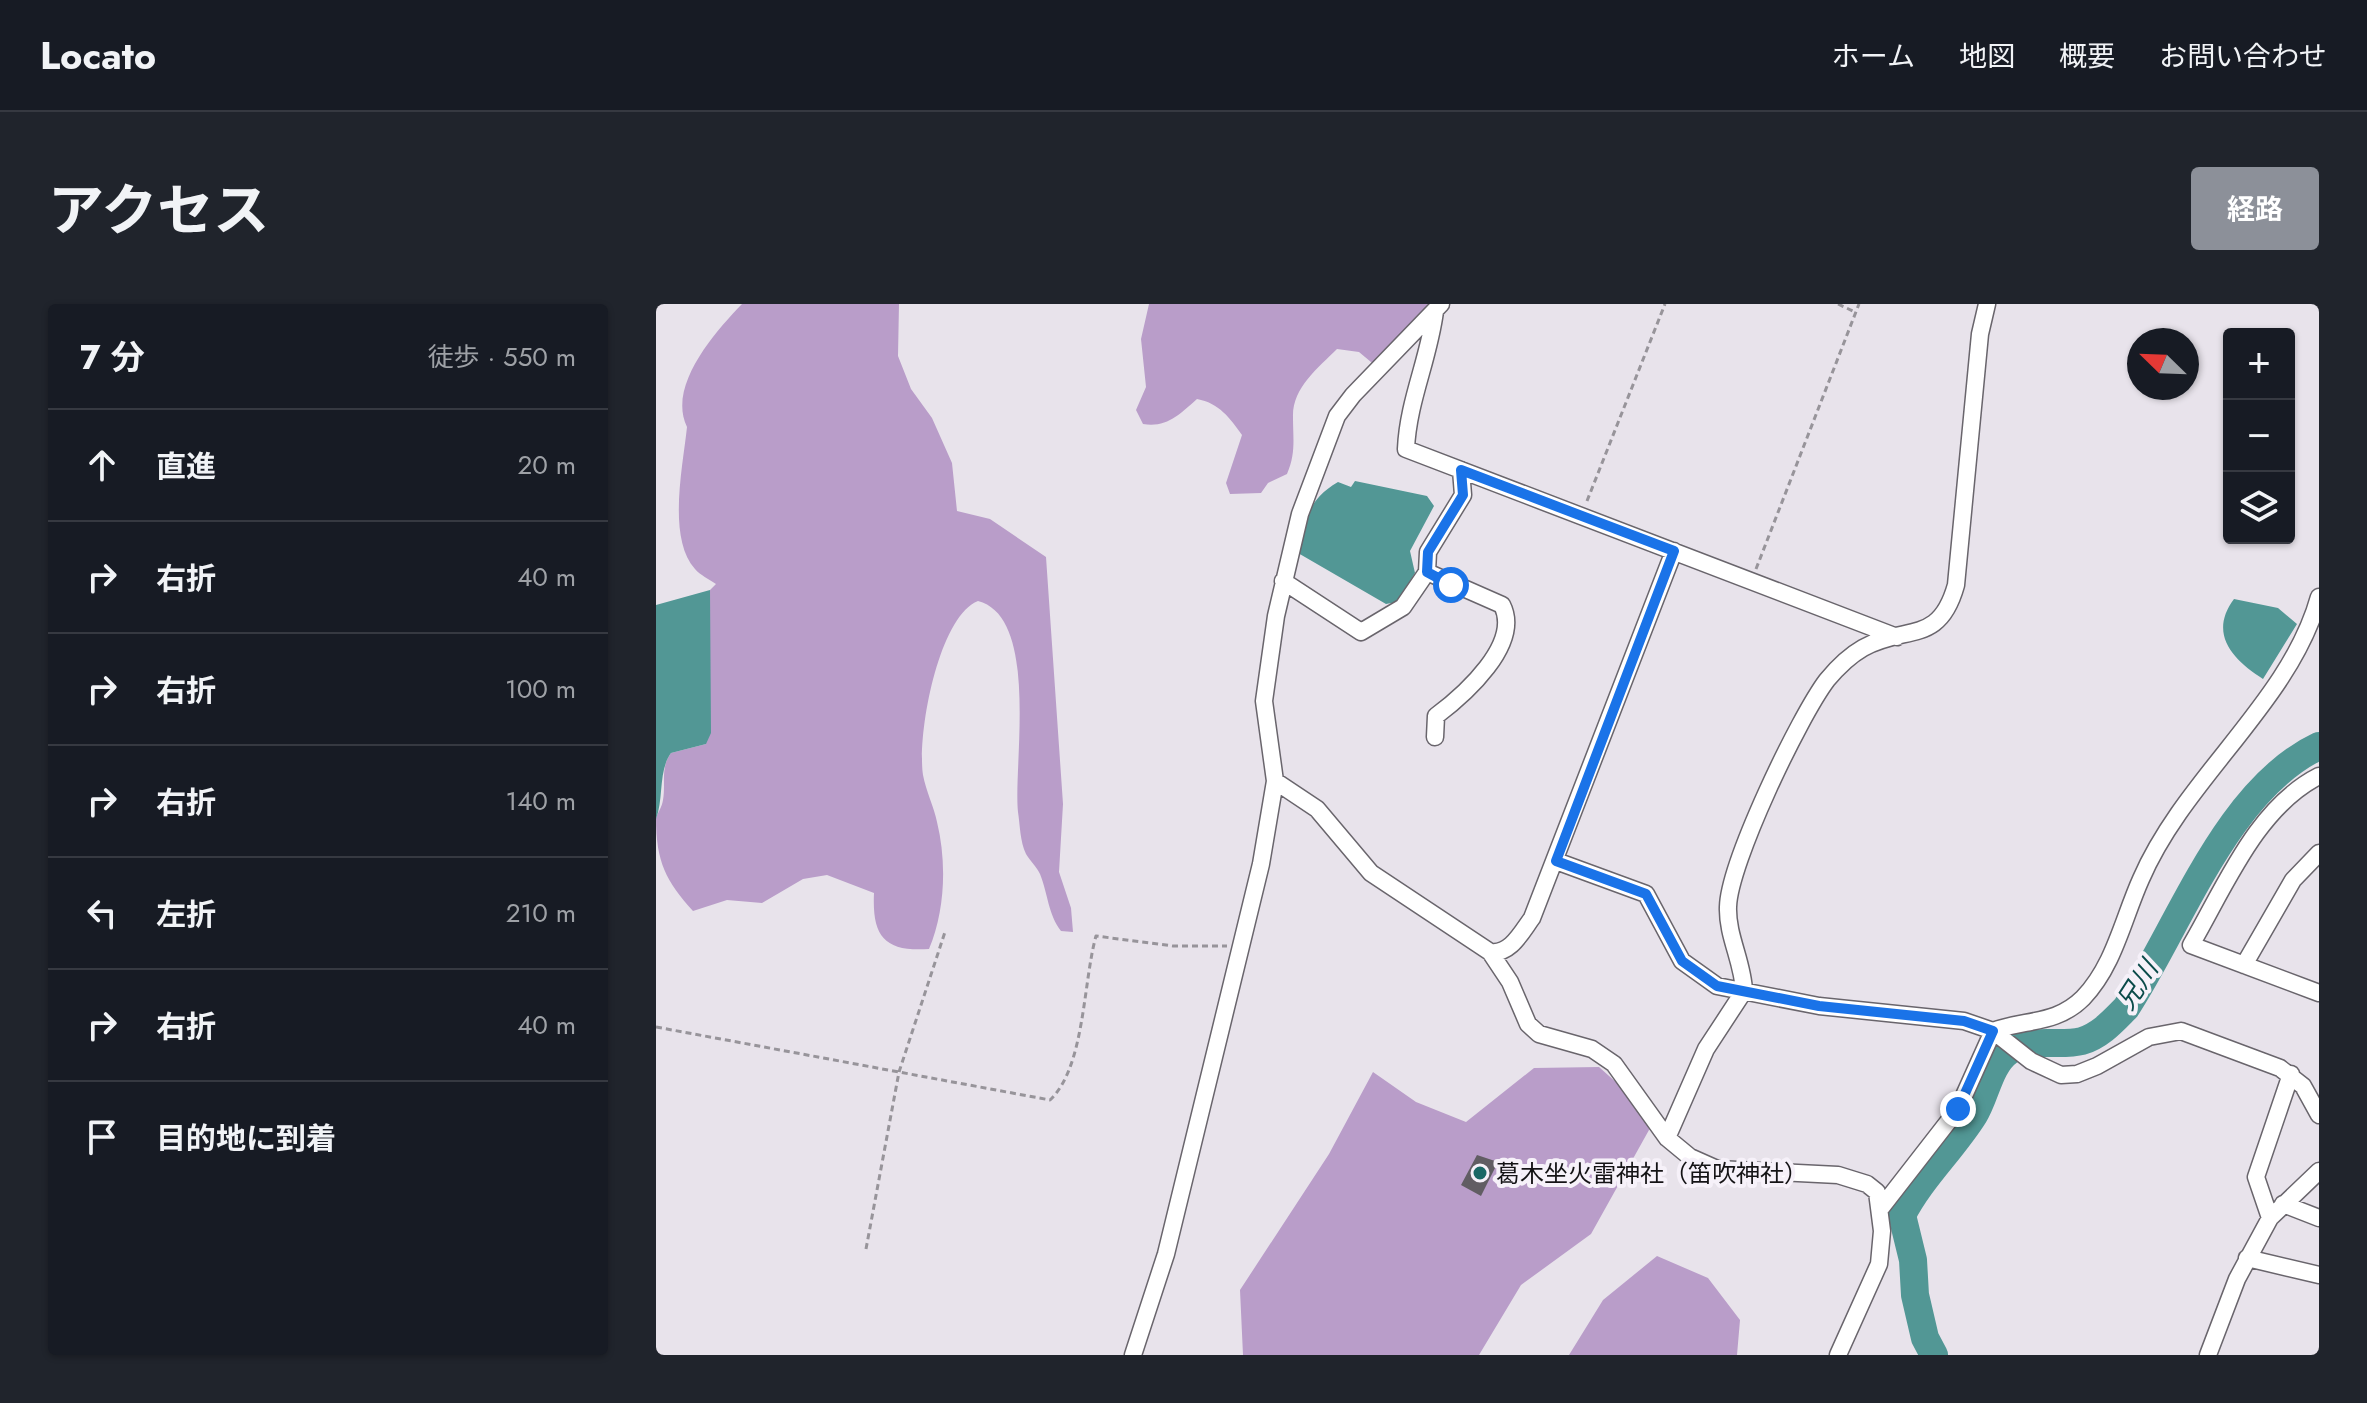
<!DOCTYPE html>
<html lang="ja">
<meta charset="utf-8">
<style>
:root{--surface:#171b24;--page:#20242c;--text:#f1f3f6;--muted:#9ea1a6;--line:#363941;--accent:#8c9099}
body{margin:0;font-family:Jost,"Noto Sans JP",sans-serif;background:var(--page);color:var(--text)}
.controls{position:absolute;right:24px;top:24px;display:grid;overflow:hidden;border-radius:8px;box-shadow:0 2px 6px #0004}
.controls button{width:72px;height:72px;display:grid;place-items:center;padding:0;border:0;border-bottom:2px solid var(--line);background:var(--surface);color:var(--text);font:40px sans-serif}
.compass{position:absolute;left:1471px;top:24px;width:72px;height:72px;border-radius:50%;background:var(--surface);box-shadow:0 2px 6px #0004;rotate:293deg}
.stop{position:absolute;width:24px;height:24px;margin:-18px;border:6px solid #1a73e8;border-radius:50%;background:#fff}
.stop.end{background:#1a73e8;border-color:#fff;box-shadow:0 2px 8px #0008}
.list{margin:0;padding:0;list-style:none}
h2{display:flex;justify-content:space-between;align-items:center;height:104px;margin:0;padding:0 32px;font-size:34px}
h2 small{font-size:26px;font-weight:400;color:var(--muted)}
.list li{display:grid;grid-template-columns:52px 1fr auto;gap:24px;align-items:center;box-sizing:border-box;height:112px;padding:0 32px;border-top:2px solid var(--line)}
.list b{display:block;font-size:30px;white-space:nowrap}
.list em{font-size:26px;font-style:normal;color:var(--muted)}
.icon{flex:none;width:44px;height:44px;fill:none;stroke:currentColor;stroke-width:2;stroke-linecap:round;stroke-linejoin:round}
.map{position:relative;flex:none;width:1663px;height:1051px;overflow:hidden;border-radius:8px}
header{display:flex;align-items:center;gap:48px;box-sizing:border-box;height:112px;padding:0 40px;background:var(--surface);border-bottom:2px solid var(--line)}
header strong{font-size:38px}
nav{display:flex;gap:44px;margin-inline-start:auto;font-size:28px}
.intro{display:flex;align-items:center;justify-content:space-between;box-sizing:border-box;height:192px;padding:0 48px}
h1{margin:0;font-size:56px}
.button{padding:20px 36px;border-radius:8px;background:var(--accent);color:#fff;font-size:28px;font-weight:700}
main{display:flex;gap:48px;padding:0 48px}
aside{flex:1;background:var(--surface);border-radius:8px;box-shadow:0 2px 6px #0004}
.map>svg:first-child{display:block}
.forest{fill:#b99dc9}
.water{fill:#529795}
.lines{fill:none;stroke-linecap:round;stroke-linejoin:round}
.river{stroke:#529795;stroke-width:28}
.building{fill:#615d63}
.street-casing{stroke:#69656c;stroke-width:19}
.path{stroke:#97949a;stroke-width:3;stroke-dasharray:6 4;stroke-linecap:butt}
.street{stroke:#fff;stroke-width:16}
.route{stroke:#1a73e8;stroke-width:10}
.poi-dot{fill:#1a6866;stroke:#f6f1f9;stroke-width:3}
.labels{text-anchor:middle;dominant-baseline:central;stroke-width:8;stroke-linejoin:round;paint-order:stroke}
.poi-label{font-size:24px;fill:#141315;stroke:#f6f1f9;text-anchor:start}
.water-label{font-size:26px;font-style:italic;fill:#0b4b4a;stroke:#f6f1f9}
</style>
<header>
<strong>Locato</strong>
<nav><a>ホーム</a><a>地図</a><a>概要</a><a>お問い合わせ</a></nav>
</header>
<div class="intro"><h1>アクセス</h1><a class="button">経路</a></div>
<main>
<aside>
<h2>7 分<small>徒歩 · 550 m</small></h2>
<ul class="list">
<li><svg class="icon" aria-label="ahead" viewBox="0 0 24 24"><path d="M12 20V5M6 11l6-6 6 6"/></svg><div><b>直進</b></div><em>20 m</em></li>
<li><svg class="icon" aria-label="right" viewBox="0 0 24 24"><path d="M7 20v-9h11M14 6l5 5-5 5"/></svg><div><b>右折</b></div><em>40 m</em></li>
<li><svg class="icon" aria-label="right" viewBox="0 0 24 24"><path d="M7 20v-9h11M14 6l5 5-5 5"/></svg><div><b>右折</b></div><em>100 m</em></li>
<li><svg class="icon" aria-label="right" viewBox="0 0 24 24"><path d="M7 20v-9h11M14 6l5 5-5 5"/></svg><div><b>右折</b></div><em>140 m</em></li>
<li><svg class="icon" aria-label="left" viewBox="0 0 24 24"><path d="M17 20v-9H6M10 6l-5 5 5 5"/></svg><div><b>左折</b></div><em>210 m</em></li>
<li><svg class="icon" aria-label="right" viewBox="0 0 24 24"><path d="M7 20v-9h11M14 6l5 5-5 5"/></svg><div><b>右折</b></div><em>40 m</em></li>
<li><svg class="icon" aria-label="arrive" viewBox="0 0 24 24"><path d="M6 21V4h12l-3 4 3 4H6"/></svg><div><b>目的地に到着</b></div></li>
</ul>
</aside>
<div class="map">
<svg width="1663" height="1051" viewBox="0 0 1663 1051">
<rect width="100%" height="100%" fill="#e8e3eb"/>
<path class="forest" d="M 86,0 L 243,0 L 242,52 L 255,85 L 276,114 L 296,159 L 301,207 L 334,215 L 390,253 L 407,500 L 403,568 L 415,604 L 417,628 L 405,627 C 392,610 392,590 384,570 C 381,563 374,557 370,550 C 364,538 364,521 362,508 C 357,461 384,313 322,297 C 282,313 261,431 267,471 C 270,487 278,503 281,518 C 291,559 289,607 273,645 C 228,648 216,632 218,589 L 171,571 L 147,575 L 106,599 L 71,596 L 37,607 C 10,577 0,558 0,514 C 2,508 6,503 7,496 C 10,479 4,464 15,449 L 50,440 L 54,286 L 60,280 C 53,275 44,271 39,265 C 11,234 27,162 31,123 C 11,82 59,28 86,0 Z
M 493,0 L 772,0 L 721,63 L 703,48 L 681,45 C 662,64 636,84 637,113 C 637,135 640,149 631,170 L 612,179 L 605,189 L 574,190 L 570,179 L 586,131 C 574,114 563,99 541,95 C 524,110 511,124 487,120 L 480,106 L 490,83 L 485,35 Z
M 943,763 L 990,805 L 993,826 L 935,930 L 865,981 L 823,1051 L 587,1051 L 584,986 L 673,850 L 717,768 L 760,798 L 810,818 L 878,764 Z
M 1001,952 L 1052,974 L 1084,1016 L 1081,1051 L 913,1051 L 947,996 Z"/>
<path class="water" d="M 699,177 L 771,192 L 778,202 L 754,247 L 759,269 L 741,298 L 730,300 L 642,249 C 651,215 650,197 682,178 L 695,183 Z
M 54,286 L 55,429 L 50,440 L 15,449 C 2,467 8,494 0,515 L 0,301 Z
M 1578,295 L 1622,304 L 1641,320 L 1607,375 C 1577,356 1552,330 1578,295 Z"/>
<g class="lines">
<path class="river" d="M 1278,1051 L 1269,1034 L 1259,991 L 1257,956 L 1246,911 C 1265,874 1296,846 1318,811 C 1330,792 1333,761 1353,747 C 1375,733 1403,743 1426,737 C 1445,731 1457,717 1470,704 C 1524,621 1571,485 1663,442"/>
</g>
<path class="building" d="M 821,851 L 842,858 L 825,892 L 805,881 Z"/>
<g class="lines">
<g class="street-casing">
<path id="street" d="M 779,7 C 773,55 752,97 750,145 L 1241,333
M 627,277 L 705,328 L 747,303 L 771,268
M 779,433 L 780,412 C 808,391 866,340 846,301 L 771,268 L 772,248 L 807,191 L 805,166
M 1663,472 C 1600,504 1569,583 1535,641 L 1663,689
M 619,477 L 661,505 L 715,569 L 834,648 L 854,678 L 872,720 L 883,730 L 936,745 L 958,760 L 1011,834 L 1034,853 L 1061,865 L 1182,871 L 1211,880 L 1221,888 L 1226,927 L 1223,960 L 1182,1051
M 900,557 L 990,590 L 1026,657 L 1061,682 L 1163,702 L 1308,717 L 1337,727 L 1375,757 L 1405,771 L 1421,770 L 1441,762 L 1493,733 L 1525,727 L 1624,764 L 1647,782 L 1663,811
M 834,648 C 854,651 865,629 876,614 L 1018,247
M 1588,661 L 1637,576 L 1663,549
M 1011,834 L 1050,745 L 1088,687 C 1087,658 1071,632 1072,603 C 1073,559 1143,413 1171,376 C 1181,364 1193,352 1207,344 C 1250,320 1283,342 1300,281 L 1324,30 L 1331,0
M 1627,900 L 1663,914
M 1225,904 L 1302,805 L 1337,727 C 1369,715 1400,721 1427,694 C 1458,662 1467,615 1485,575 C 1529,473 1634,398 1663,293
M 1614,914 L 1600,873 L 1635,770
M 1591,954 L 1663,971
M 477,1051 L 510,950 L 605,560 L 619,477 L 608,397 L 620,312 L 644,210 L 681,112 L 697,91 L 785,0
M 1552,1051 L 1581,975 L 1614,914 L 1663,867"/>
</g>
<path class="path" d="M 1182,0 L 1199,8
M 931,197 L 1009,0
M 1100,265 L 1203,0
M 0,723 L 394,796 C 429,763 427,678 440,632 L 517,642 L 571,642
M 210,945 L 243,768 L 289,628"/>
<use href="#street" class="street"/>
</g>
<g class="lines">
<path class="route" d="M 795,281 L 771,268 L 772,248 L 807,191 L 805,166 L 1018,247 L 900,557 L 990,590 L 1026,657 L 1061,682 L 1163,702 L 1308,717 L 1337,727 L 1302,805"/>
</g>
<circle class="poi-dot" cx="824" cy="869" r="8"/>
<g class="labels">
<g class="poi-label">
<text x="840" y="869">葛木坐火雷神社（笛吹神社）</text>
</g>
<g class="water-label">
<text transform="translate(1481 681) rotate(-57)">兄川</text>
</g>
</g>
</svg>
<div class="controls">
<button>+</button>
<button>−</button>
<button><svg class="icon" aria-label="layers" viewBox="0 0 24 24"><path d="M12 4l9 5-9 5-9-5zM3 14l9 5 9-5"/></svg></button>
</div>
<svg class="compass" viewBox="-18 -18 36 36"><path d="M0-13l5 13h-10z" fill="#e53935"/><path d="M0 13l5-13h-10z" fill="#9ea1a6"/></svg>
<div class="stop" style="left:795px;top:281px"></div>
<div class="stop end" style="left:1302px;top:805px"></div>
</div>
</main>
